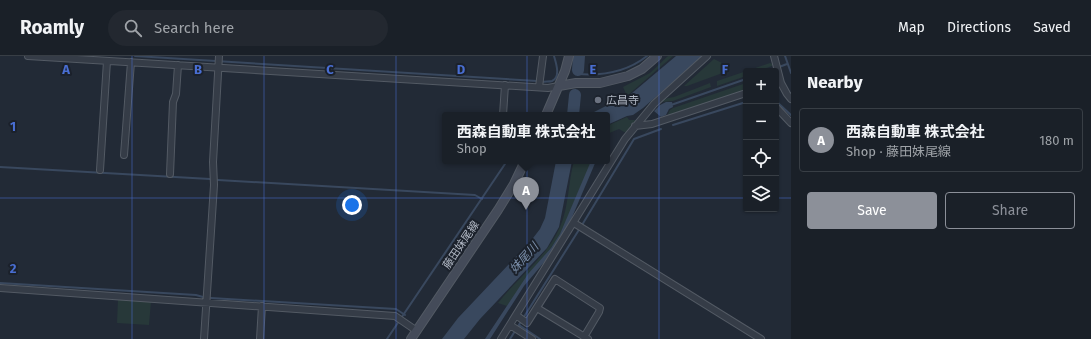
<!DOCTYPE html>
<meta charset="utf-8">
<style>
:root{--surface:#1a2028;--page:#232830;--text:#f1f3f6;--muted:#9fa3a8;--line:#383e45;--accent:#8c9099}
body{margin:0;font-family:"Fira Sans","Noto Sans JP",sans-serif;background:var(--page);color:var(--text)}
.controls{position:absolute;right:12px;top:12px;display:grid;overflow:hidden;border-radius:4px;box-shadow:0 1px 3px #0004}
.controls button{width:36px;height:36px;display:grid;place-items:center;padding:0;border:0;border-bottom:1px solid var(--line);background:var(--surface);color:var(--text);font:20px sans-serif}
.you{position:absolute;left:352px;top:149px;width:14px;height:14px;margin:-10px;border:3px solid #fff;border-radius:50%;background:#1a73e8;box-shadow:0 0 0 6px #1a73e833}
.badge{display:grid;place-items:center;width:26px;height:26px;border-radius:50%;background:var(--accent);color:#fff;font-size:13px;font-weight:700}
.pin{position:absolute;translate:-50% -33px;filter:drop-shadow(0 1px 2px #0008)}
.pin::after{content:'';position:absolute;top:21px;width:14px;height:12px;background:inherit;clip-path:polygon(0 0,100% 0,50% 100%)}
.popup{position:absolute;left:442px;top:56px;width:168px;height:52px;box-sizing:border-box;display:grid;place-content:center;border-radius:4px;background:var(--surface);filter:drop-shadow(0 1px 3px #0005);font-size:13px;white-space:nowrap;color:var(--muted)}
.popup b{font-size:15px;color:var(--text)}
.popup::after{content:'';position:absolute;left:50%;top:100%;margin-left:-8px;border:8px solid transparent;border-top-color:var(--surface)}
.list{margin:0;padding:0;list-style:none}
h2{display:flex;justify-content:space-between;align-items:center;height:52px;margin:0;padding:0 16px;font-size:17px}
h2 small{font-size:13px;font-weight:400;color:var(--muted)}
.list li{display:grid;grid-template-columns:26px 1fr auto;gap:12px;align-items:center;box-sizing:border-box;height:64px;margin:0 8px 8px;padding:0 8px;border:1px solid var(--line);border-radius:4px}
.list b{display:block;font-size:15px;white-space:nowrap}
.list p{margin:0;font-size:13px;white-space:nowrap;color:var(--muted)}
.list em{font-size:13px;font-style:normal;color:var(--muted)}
.actions{display:flex;gap:8px;padding:12px 16px}
.actions a{flex:1;padding:9px 0;border:1px solid var(--accent);border-radius:4px;text-align:center;font-size:14px;color:var(--accent)}
.actions .main{background:var(--accent);color:#fff}
.icon{flex:none;width:22px;height:22px;fill:none;stroke:currentColor;stroke-width:2;stroke-linecap:round;stroke-linejoin:round}
.map{position:relative;flex:none;width:791px;height:283px;overflow:hidden}
header{display:flex;align-items:center;gap:24px;box-sizing:border-box;height:56px;padding:0 20px;background:var(--surface);border-bottom:1px solid var(--line)}
header strong{font-size:19px}
nav{display:flex;gap:22px;margin-inline-start:auto;font-size:14px}
.search{width:280px;height:36px;background:var(--page);display:flex;align-items:center;gap:10px;box-sizing:border-box;padding:0 14px;border-radius:22px;color:var(--muted);font-size:15px}
main{display:flex}
aside{flex:1;background:var(--surface)}
.map>svg:first-child{display:block}
.green{fill:#273839}
.water{fill:#39485e}
.lines{fill:none;stroke-linecap:round;stroke-linejoin:round}
.stream{stroke:#39485e;stroke-width:2}
.river{stroke:#39485e;stroke-width:12}
.street-casing{stroke:#535a64;stroke-width:8}
.secondary-casing{stroke:#535a64;stroke-width:10}
.street{stroke:#353c47;stroke-width:6}
.secondary{stroke:#444b59;stroke-width:8}
.grid{fill:none;stroke:#496ed2;stroke-width:1;stroke-opacity:0.55}
.worship-dot{fill:#6b7280;stroke:#1b212b;stroke-width:1.5}
.labels{text-anchor:middle;dominant-baseline:central;stroke-width:4;stroke-linejoin:round;paint-order:stroke}
.poi-label{font-size:11px;fill:#b0b7c3;stroke:#1b212b;text-anchor:start}
.street-label{font-size:11px;fill:#b0b7c3;stroke:#1b212b}
.water-label{font-size:12px;font-style:italic;fill:#7a8ea9;stroke:#1b212b}
.grid-label{font-size:13px;text-anchor:middle;font-weight:bold;fill:#496ed2;stroke:#1b212b;stroke-width:4;stroke-linejoin:round;paint-order:stroke}
</style>
<header>
<strong>Roamly</strong>
<div class="search"><svg class="icon" aria-label="search" viewBox="0 0 24 24"><circle cx="10" cy="10" r="6"/><path d="M15 15l6 6"/></svg>Search here</div>
<nav><a>Map</a><a>Directions</a><a>Saved</a></nav>
</header>
<main>
<div class="map">
<svg width="791" height="283" viewBox="0 0 791 283">
<rect width="100%" height="100%" fill="#222a36"/>
<path class="green" d="M 668,0 L 673,0 L 627,40 L 623,31 L 650,17 Z
M 714,3 L 724,8 L 728,15 L 687,30 L 684,30 Z
M 770,7 L 772,8 L 772,10 L 759,15 L 746,15 L 746,20 L 717,30 L 717,25 Z
M 710,27 L 711,31 L 673,45 L 660,46 L 668,42 L 674,41 Z
M 746,27 L 746,35 L 667,60 L 670,54 L 673,52 Z
M 627,61 L 629,64 L 635,64 L 636,66 L 626,77 L 619,73 L 607,78 L 607,70 Z
M 574,105 L 592,105 L 559,181 L 507,250 L 498,247 C 517,222 547,201 560,171 C 569,151 568,126 574,105 Z
M 118,243 L 151,245 L 149,269 L 117,267 Z"/>
<path class="water" d="M 676,0 L 703,0 L 643,52 L 633,59 L 627,60 L 607,69 L 607,59 L 588,59 L 610,48 L 625,43 Z
M 666,46 L 672,46 L 673,51 L 669,53 L 666,59 L 661,61 L 654,55 L 660,49 Z
M 556,105 L 572,105 L 559,171 L 547,192 L 480,263 L 464,283 L 442,283 L 458,262 L 530,186 L 540,173 L 545,162 Z
M 591,105 L 596,105 L 567,173 L 552,197 L 524,230 L 490,283 L 485,283 L 528,218 L 551,192 L 560,178 Z"/>
<g class="lines">
<path class="stream" d="M 135,0 L 537,25
M 785,0 L 791,17
M 779,11 L 787,8
M 769,15 L 775,12
M 577,18 C 602,20 627,16 647,0
M 542,26 C 545,25 549,26 552,25 C 561,21 556,7 554,0
M 776,45 L 791,59
M 671,49 L 746,23
M 673,69 L 746,46
M 0,111 L 210,123
M 218,124 L 475,139 L 482,143
M 0,227 L 196,239 L 203,241
M 211,242 L 396,253 L 405,259
M 519,269 L 540,283
M 387,283 L 507,105
M 510,283 L 582,169 L 634,83 L 661,73"/>
<path class="river" d="M 578,14 L 579,0
M 573,59 L 575,39"/>
<g class="street-casing">
<path id="street" d="M 28,0 L 548,32 L 559,30
M 774,0 L 781,27 L 776,28
M 781,27 L 787,38 L 791,43
M 539,31 L 543,0
M 776,51 L 791,67
M 503,59 L 505,29
M 635,70 L 652,68 L 746,37
M 124,99 L 131,6
M 100,114 L 107,5
M 170,118 L 173,46 L 176,38 L 178,9
M 574,167 L 761,283
M 0,232 L 395,260 L 417,275
M 537,252 L 588,283
M 516,259 L 527,267 L 555,223 L 600,252 L 599,256 L 584,281
M 510,269 L 532,283
M 204,283 L 214,129 L 213,106 L 219,0
M 260,283 L 262,250
M 501,283 L 625,83 L 654,48 L 707,0"/>
</g>
<g class="secondary-casing">
<path id="secondary" d="M 559,30 L 576,27 L 600,27 L 628,20 L 642,13 L 657,0
M 546,59 L 565,15 L 569,0
M 411,283 L 498,154 L 514,128 L 525,105"/>
</g>
<use href="#street" class="street"/>
<use href="#secondary" class="secondary"/>
</g>
<path class="grid" d="M 132,0 L 132,283M 264,0 L 264,283M 396,0 L 396,283M 527,0 L 527,283M 659,0 L 659,283M 0,142 L 746,142M 776,142 L 791,142"/>
<circle class="worship-dot" cx="598" cy="44" r="4"/>
<g class="labels">
<g class="poi-label">
<text x="606" y="44">広昌寺</text>
</g>
<g class="street-label">
<text transform="translate(461 189) rotate(-56)">藤田妹尾線</text>
</g>
<g class="water-label">
<text transform="translate(524 202) rotate(-48)">妹尾川</text>
</g>
</g>
<g class="grid-label">
<text x="66" y="18">A</text>
<text x="198" y="18">B</text>
<text x="330" y="18">C</text>
<text x="461" y="18">D</text>
<text x="593" y="18">E</text>
<text x="725" y="18">F</text>
<text x="13" y="75">1</text>
<text x="13" y="217">2</text>
</g>
</svg>
<div class="controls">
<button>+</button>
<button>−</button>
<button><svg class="icon" aria-label="locate" viewBox="0 0 24 24"><circle cx="12" cy="12" r="6"/><path d="M12 2v4M12 18v4M2 12h4M18 12h4"/></svg></button>
<button><svg class="icon" aria-label="layers" viewBox="0 0 24 24"><path d="M12 4l9 5-9 5-9-5zM3 14l9 5 9-5"/></svg></button>
</div>
<div class="you"></div>
<div class="pin badge" style="left:526px;top:154px">A</div>
<div class="popup"><b>西森自動車 株式会社</b>Shop</div>
</div>
<aside>
<h2>Nearby<small></small></h2>
<ul class="list">
<li><span class="badge">A</span><div><b>西森自動車 株式会社</b><p>Shop · 藤田妹尾線</p></div><em>180 m</em></li>
</ul>
<div class="actions"><a class="main">Save</a><a>Share</a></div>
</aside>
</main>
